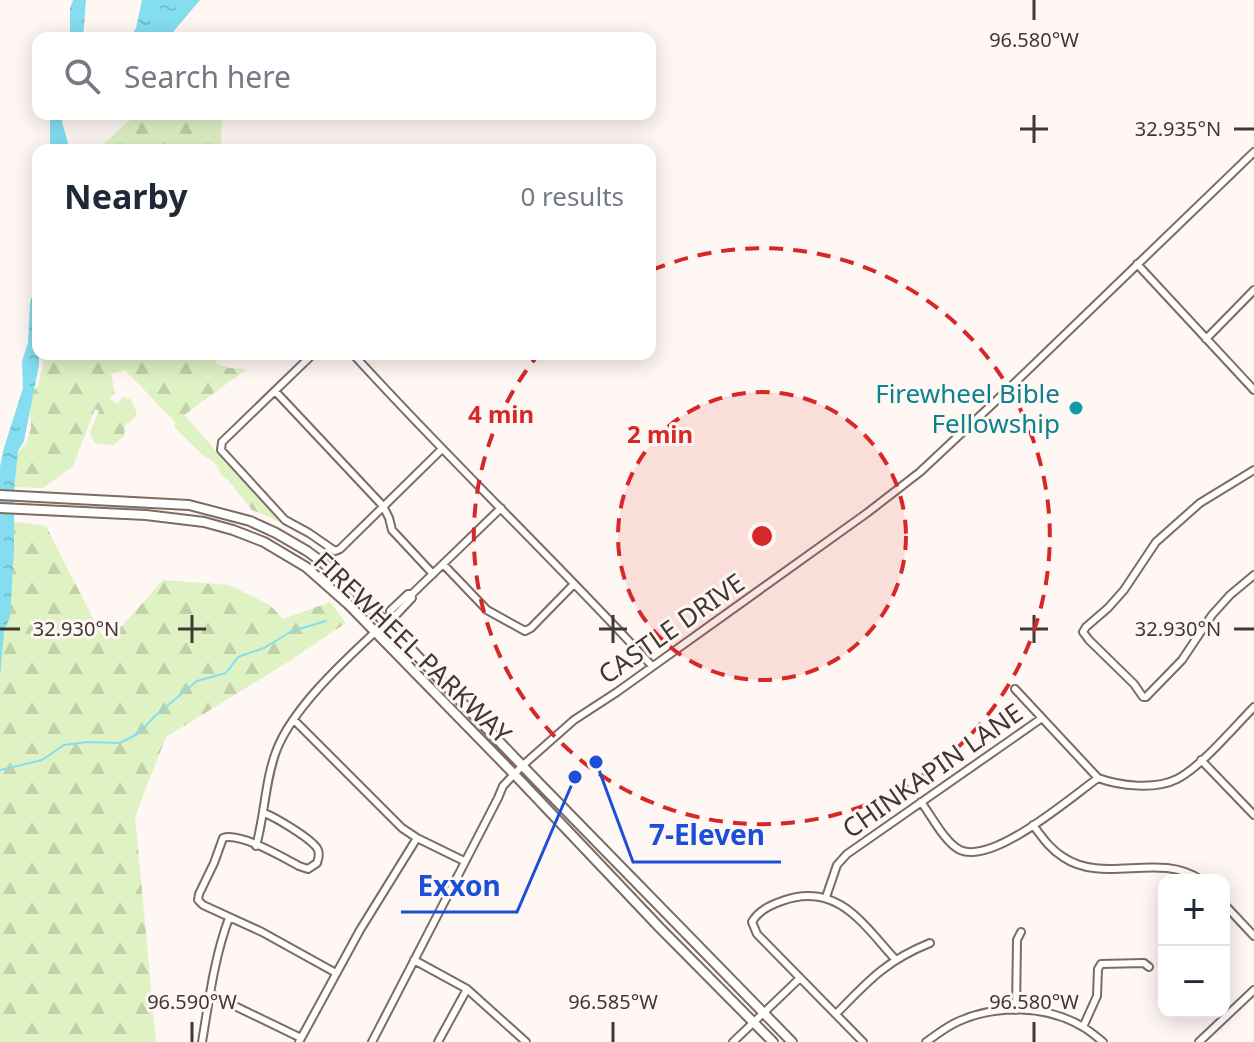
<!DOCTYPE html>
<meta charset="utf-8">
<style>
:root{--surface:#fff;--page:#f2f2f3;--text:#1f2937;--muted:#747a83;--line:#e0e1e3}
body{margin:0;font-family:"Noto Sans",sans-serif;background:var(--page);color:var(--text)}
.controls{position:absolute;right:24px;bottom:24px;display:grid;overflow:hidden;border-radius:16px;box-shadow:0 4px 20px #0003}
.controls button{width:72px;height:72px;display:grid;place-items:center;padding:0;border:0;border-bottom:2px solid var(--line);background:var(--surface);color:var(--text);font:40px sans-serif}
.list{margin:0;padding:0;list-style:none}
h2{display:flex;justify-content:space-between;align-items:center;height:104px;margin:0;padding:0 32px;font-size:34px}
h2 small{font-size:26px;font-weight:400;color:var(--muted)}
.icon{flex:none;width:44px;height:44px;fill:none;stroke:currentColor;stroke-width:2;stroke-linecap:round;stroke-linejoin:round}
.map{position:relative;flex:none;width:1254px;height:1042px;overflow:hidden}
.search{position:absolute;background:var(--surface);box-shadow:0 4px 20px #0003;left:32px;top:32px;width:624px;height:88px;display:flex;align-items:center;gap:20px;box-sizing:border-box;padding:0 28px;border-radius:16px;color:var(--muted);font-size:30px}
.panel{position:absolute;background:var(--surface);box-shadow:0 4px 20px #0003;left:32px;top:144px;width:624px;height:216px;border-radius:16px}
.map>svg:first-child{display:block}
.forest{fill:url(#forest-firs)}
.water{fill:url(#water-ripples)}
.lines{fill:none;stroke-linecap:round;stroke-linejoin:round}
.stream{stroke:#84def0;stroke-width:2}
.minor-casing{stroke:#7d6b64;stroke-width:10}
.major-casing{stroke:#7d6b64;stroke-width:12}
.minor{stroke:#fff;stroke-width:6}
.major{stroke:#fff;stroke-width:8}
.ticks{fill:none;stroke:#3f3834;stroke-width:3}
.ring{fill:none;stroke:#d62828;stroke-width:4;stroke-dasharray:14 10}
.culture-dot{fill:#0f9aa8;stroke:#fff7f3;stroke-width:3}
.labels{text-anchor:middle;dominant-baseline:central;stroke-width:6;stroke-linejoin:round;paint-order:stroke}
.culture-label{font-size:26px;fill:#0d838f;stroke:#fff7f3;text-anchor:end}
.street-label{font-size:26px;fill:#3f3834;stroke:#fff7f3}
.ticks-label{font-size:20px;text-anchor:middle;fill:#3f3834;stroke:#fff7f3;stroke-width:6;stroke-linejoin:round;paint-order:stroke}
.centre{fill:#d62828;stroke:#fff7f3;stroke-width:4}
.ring-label{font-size:24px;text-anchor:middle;font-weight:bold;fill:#d62828;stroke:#fff7f3;stroke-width:6;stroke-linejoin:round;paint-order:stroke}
.leader{fill:none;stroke:#1d4ed8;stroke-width:3}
.callout-dot{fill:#1d4ed8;stroke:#fff7f3;stroke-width:3}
.callout-label{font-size:28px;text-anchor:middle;font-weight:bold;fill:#1d4ed8;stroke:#fff7f3;stroke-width:6;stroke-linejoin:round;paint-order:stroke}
</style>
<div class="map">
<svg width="1254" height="1042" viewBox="0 0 1254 1042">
<defs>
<pattern id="forest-firs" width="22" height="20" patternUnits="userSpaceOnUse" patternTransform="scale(2)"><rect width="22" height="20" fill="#dff2c4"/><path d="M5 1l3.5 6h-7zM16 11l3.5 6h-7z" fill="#c0d0a9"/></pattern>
<pattern id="water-ripples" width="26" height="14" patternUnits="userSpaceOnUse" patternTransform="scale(2)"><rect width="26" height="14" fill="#84def0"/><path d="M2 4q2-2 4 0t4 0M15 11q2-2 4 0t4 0" fill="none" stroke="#73bfce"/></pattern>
</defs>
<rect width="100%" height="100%" fill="#fff7f3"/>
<path class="forest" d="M 137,114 L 222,114 L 221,150 L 92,150 L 103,144 Z
M 41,354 L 217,354 L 215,363 L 229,368 L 247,369 L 184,415 L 280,522 L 252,510 L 228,480 L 222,476 L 215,463 L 203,455 L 174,427 L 175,422 L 125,370 L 111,374 L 115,393 L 109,399 L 118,404 L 122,397 L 130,399 L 136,410 L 136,416 L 125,426 L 124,436 L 113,445 L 94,443 L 90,432 L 99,411 L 95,409 L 73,466 L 43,488 L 15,487 L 17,454 L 26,444 L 31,428 L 30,412 L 32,393 L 38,385 L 43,365 Z
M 9,521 L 46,526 L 101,634 L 122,626 L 163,580 L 229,585 L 270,605 L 283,619 L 330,602 L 346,623 L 288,662 L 166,737 L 135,816 L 156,1042 L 0,1042 L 0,631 Z"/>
<path class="water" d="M 73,0 L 86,0 L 83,38 L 70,38 L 70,8 Z
M 142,0 L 200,0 L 168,38 L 129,38 L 136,28 Z
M 50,114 L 64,114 L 62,122 L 70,150 L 50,150 Z
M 38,270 L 39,365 L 24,441 L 18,451 L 14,492 L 14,551 L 10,617 L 4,631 L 0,677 L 0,467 L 3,451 L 23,388 L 22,361 L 28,343 L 30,304 Z"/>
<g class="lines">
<path class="stream" d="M 0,770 L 42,760 L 64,745 L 87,742 L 120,743 L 139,733 L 155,716 L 197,681 L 226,673 L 238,657 L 264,648 L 292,631 L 326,621"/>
<g class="minor-casing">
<path id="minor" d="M 1137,264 L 1254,390
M 1206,339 L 1254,290
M 313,354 L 222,442 L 221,450 L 285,520 L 309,533 L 335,551 L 340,549 L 442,449
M 353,354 C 450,461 555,560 652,666
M 275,391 L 383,506 L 389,518 L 392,530 L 433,574
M 1254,470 L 1200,503 L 1156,542 L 1124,590 L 1108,608 L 1086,627 L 1083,632 L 1089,640 L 1134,684 L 1143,697 L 1146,697 L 1182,660 L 1212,615 L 1230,595 L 1254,575
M 443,564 L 487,610 L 525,631 L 531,628 L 574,584
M 391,615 L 390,611 L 408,594 L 412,594 L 501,508
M 388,617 L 391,615 L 395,616 L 412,598 L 412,594
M 1015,689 L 1098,778 C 1120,786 1155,790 1177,779 C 1201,767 1234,727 1254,707
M 294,720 L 402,828 L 417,838 L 464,861
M 1201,760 L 1254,815
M 921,802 C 931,815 945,843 960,850 C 993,865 1070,798 1098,778
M 264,813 C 275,817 314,840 318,850 C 320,855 318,859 317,863 L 308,869 L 299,866 C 282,857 240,832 223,838 L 214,863 L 199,894 L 198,900 L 203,905 L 262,932 L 336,973
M 1033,825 C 1042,837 1050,849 1063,857 C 1104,885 1159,851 1201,880
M 256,846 C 265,814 265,779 277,749 C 294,707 342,663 375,632
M 826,897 L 837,865 L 847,854 L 1042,718
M 1224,904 L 1254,936
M 414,960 L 467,989 L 526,1042
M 210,994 L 301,1038
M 1016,1010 L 1017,940 L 1021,932
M 836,1014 C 868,981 887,960 930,943
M 1083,1027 L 1097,996 L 1098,969 L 1101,964 L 1144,963 L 1149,967
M 202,1042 C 209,1001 214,958 229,918
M 299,1042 L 360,930 L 417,838
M 372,1042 L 498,798 L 503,786 L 522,766 L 574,720 L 617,692 L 867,513 L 920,472 L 999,398 L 1254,152
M 438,1042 L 467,989
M 733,1042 L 800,978
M 863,1042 L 757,934 L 752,922 C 758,911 770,905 782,901 C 837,881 863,924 895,959
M 926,1042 C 936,1035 946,1027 957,1022 C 995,1004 1047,1005 1083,1027 C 1090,1031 1097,1037 1103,1042
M 1199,1042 L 1254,990"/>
</g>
<g class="major-casing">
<path id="major" d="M 0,495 L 189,505 L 250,521 L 276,533 L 307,551 L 322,562 L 358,594 L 539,783 L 792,1042
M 0,508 L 146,515 L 204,522 L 233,530 L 264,542 L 306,567 L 349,605 L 514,774 L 660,928 L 773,1042"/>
</g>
<use href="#minor" class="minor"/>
<use href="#major" class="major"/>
</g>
<path class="ticks" d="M 1034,0 L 1034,20M 1034,115 L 1034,143M 1020,129 L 1048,129M 1234,129 L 1254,129M 192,615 L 192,643M 613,615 L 613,643M 1034,615 L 1034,643M 0,629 L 20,629M 178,629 L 206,629M 599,629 L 627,629M 1020,629 L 1048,629M 1234,629 L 1254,629M 192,1022 L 192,1042M 613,1022 L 613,1042M 1034,1022 L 1034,1042"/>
<circle cx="762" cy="536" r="144" fill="#d62828" fill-opacity=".12"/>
<g class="ring">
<circle cx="762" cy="536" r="144"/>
<path d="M652 270A288 288 0 1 1 538 355"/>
</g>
<circle class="culture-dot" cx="1076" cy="408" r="8"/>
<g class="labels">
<g class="culture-label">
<text x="1060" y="393">Firewheel Bible<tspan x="1060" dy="30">Fellowship</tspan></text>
</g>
<g class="street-label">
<text transform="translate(671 628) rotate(-35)">CASTLE DRIVE</text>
<text transform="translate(413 647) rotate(44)">FIREWHEEL PARKWAY</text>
<text transform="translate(932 770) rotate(-35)">CHINKAPIN LANE</text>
</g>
</g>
<g class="ticks-label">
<text x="1034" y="47">96.580°W</text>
<text x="1178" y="136">32.935°N</text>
<text x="76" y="636">32.930°N</text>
<text x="1178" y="636">32.930°N</text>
<text x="192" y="1009">96.590°W</text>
<text x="613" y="1009">96.585°W</text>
<text x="1034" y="1009">96.580°W</text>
</g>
<circle cx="762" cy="536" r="12" class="centre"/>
<g class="ring-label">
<text x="501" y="423">4 min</text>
<text x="660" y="443">2 min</text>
</g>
<path class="leader" d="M596 762L633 862H781M575 777L517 912H401"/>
<g class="callout-dot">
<circle cx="596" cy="762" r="8"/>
<circle cx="575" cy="777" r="8"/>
</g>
<g class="callout-label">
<text x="707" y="845">7-Eleven</text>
<text x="459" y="896">Exxon</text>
</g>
</svg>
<div class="controls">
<button>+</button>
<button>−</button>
</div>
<div class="search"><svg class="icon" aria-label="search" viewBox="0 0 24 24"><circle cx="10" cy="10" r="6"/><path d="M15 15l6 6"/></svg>Search here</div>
<section class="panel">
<h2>Nearby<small>0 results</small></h2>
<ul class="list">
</ul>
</section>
</div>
